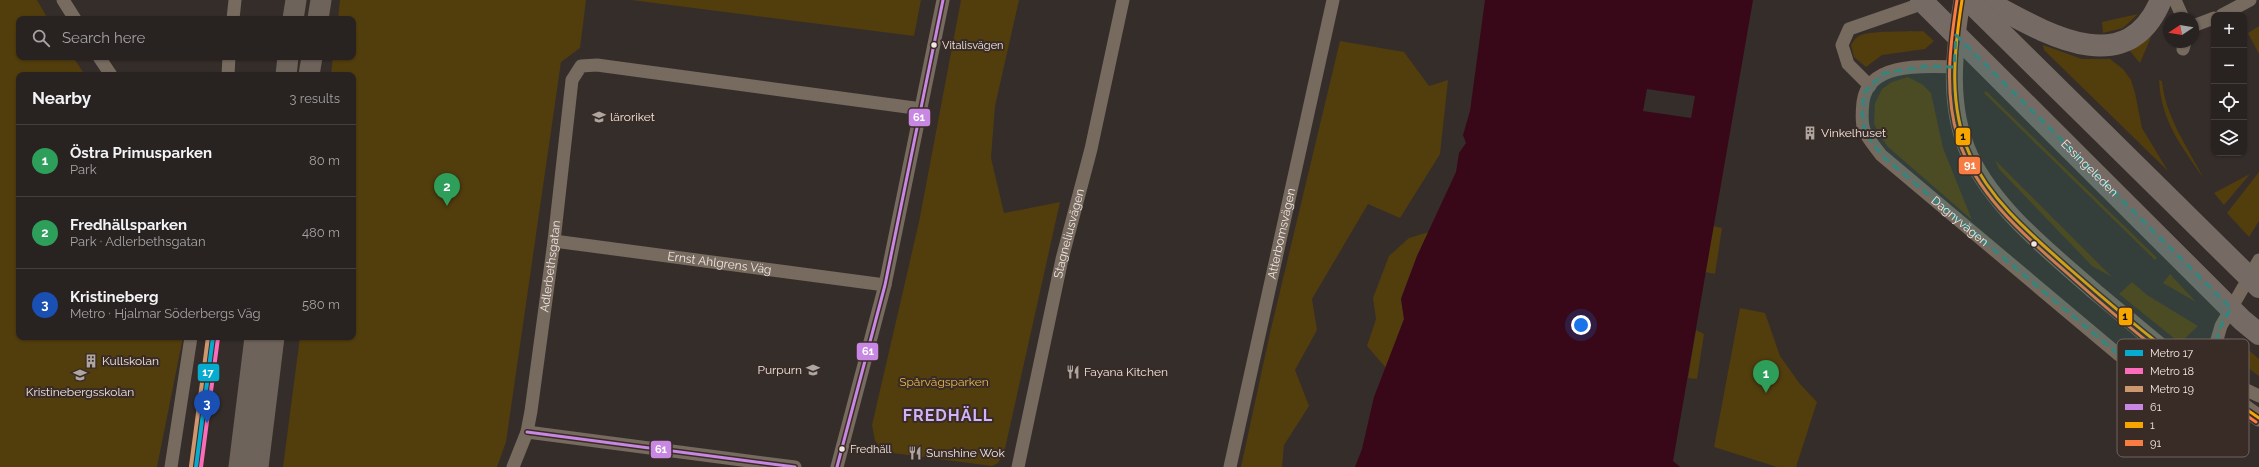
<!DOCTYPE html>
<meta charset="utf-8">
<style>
:root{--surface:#282220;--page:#342f2d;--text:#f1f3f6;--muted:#a5a4a5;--line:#443f3e;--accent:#afa6a2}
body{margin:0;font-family:Raleway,sans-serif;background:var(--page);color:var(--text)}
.controls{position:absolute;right:12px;top:12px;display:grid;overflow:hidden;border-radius:8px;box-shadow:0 1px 3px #0004}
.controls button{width:36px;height:36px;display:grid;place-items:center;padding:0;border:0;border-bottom:1px solid var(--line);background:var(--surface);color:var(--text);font:20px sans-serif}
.compass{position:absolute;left:2163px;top:12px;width:36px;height:36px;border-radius:50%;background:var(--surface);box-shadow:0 1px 3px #0004;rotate:258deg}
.you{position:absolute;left:1581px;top:325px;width:14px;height:14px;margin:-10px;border:3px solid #fff;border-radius:50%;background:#1a73e8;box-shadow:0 0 0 6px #1a73e833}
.badge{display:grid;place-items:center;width:26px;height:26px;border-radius:50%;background:var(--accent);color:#fff;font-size:13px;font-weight:700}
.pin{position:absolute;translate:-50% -33px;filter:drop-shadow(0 1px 2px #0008)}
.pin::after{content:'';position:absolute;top:21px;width:14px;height:12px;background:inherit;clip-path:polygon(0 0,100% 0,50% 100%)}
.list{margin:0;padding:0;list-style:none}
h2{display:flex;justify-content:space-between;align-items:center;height:52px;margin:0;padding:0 16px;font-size:17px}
h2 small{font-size:13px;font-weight:400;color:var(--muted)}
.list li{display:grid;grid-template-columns:26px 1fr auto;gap:12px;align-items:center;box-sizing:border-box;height:72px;padding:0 16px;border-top:1px solid var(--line)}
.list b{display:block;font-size:15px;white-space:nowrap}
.list p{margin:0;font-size:13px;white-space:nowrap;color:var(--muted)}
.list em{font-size:13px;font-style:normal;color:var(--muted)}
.icon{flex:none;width:22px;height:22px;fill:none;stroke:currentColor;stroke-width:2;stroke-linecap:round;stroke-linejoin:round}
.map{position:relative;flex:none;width:2259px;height:467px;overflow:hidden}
.search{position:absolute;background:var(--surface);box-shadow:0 1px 3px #0004;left:16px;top:16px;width:340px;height:44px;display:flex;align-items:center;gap:10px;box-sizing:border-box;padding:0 14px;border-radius:8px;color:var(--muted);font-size:15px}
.panel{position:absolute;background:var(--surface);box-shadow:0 1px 3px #0004;left:16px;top:72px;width:340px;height:268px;border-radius:8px}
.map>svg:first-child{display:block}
.green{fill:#523d0d}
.water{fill:#380819}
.pier{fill:#352d2a}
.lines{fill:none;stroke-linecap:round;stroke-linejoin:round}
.minor{stroke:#776a5e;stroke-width:13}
.tertiary{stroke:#776a5e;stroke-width:17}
.primary{stroke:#6e635a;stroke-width:21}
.motorway{stroke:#756a64;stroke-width:22}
.tertiary-bridge{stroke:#776a5e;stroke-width:17}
.motorway-bridge{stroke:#756a64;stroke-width:22}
.bus-1-casing{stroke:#392b25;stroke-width:6}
.bus-2-casing{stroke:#392b25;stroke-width:6}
.bus-3-casing{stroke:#392b25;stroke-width:6}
.bus-1{stroke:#c787e3;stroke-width:3}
.bus-2{stroke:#f7a600;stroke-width:3}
.bus-3{stroke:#f77d43;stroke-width:3}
.metro-1-casing{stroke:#392b25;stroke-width:7}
.metro-2-casing{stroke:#392b25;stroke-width:7}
.metro-3-casing{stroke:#392b25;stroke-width:7}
.metro-1{stroke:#06acd0;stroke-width:4}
.metro-2{stroke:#fb6dba;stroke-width:4}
.metro-3{stroke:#cd976f;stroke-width:4}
.marked{fill:#318780;fill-opacity:0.2;stroke:#318780;stroke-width:3;stroke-dasharray:8 5;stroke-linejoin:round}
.bus-dot{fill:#f0e7e3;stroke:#392b25;stroke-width:1.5}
.labels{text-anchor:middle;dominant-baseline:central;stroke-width:4;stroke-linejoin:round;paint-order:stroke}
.bus-label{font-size:11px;fill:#f0e7e3;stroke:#392b25;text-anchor:start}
.poi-label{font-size:12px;fill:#f0e7e3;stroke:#392b25;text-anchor:start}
.street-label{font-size:12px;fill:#f0e7e3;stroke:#392b25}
.park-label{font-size:12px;fill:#eab951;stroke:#392b25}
.district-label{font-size:16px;font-weight:bold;letter-spacing:1px;fill:#d0b3f8;stroke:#392b25}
.key{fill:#392b25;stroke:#70635e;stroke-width:1}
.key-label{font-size:11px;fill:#f0e7e3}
.line-badge{stroke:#392b25;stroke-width:1.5}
.badge-label{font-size:11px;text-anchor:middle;font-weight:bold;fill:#fff}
.pale-badge-label{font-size:11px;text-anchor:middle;font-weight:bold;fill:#111}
</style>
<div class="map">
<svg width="2259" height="467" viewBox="0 0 2259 467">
<rect width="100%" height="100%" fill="#352d2a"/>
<path class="green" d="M 0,0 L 37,0 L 48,19 L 19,19 L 19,57 L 73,57 L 85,75 L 19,75 L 19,337 L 183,337 L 157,467 L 0,467 Z
M 340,0 L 586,0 L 580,48 L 561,62 L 506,442 L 497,467 L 283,467 L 300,337 L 353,337 L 353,75 L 331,75 L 333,57 L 353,57 L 353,19 L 338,19 Z
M 631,0 L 921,0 L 914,36 Z
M 961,0 L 1019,0 L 995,106 L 991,158 L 1004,213 L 1060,202 L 1004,453 L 998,463 L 992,466 L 885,452 L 875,441 L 872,425 L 919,222 Z
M 2138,14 L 2123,28 L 2103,33 L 2102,22 Z
M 2259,26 L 2259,54 L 2248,33 Z
M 1923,31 L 1934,41 L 1925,49 L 1882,55 L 1866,67 L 1854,57 L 1851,45 C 1853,42 1855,38 1859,36 C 1869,30 1908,32 1923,31 Z
M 2151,37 L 2140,63 L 2129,50 Z
M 1340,41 L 1404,52 L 1429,86 L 1448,80 L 1440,154 L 1400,218 L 1368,204 L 1312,299 L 1317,330 L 1295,370 L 1309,406 L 1284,445 L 1282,467 L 1241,467 L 1270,333 Z
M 2043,45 L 2082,59 L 2110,59 L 2123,69 L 2131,80 L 2135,93 L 2142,128 L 2168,171 L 2044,50 Z
M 1908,77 L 1923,85 L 1931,93 L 1943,148 L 1972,220 L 1887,146 L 1874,124 L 1875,103 L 1882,89 L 1892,82 Z
M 2159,80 L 2162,81 C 2165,116 2188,148 2204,179 C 2182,147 2161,121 2159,80 Z
M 1986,91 L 2157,258 L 2155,260 L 1984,93 Z
M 1995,160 L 2112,277 L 2092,266 L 1999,169 Z
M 2259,172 L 2259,221 L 2249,237 L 2227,213 Z
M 2250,174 L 2224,205 L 2214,193 Z
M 1713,226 L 1722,228 L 1715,274 L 1705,272 Z
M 1429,232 L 1417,256 L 1401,298 L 1404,319 L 1386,368 L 1367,346 L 1376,319 L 1373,298 L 1389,256 L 1409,238 Z
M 2170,274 L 2196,302 L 2163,283 Z
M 2132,282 L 2147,295 L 2198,326 L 2180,343 L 2119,294 Z
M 1740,308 L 1765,313 L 1780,356 L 1800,384 L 1817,402 L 1796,467 L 1777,467 L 1714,447 Z
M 1696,330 L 1704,334 L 1697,379 L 1688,378 Z
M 2236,339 L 2259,359 L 2259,376 C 2245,366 2235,357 2236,339 Z"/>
<path class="water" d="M 1485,0 L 1753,0 L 1673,461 L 1680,467 L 1355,467 L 1362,449 L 1374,397 L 1404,319 L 1401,299 L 1417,256 L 1456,172 L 1459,153 L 1466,143 L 1463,135 L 1470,111 Z"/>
<path class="pier" d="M 1647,89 L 1695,96 L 1691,118 L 1643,111 Z"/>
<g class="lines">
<g class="minor">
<path d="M 63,0 L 75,19"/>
<path d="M 2175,0 L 2183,18"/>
<path d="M 2222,15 L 2250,0"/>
<path d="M 233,19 L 235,0"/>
<path d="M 2193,26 L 2214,18"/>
<path d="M 2183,49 L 2185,42"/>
<path d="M 99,57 L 111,75"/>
<path id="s1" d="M 1954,67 C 1923,66 1868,62 1863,102 C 1862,111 1861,121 1864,130 C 1867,138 1876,148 1881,155 L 2119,355 L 2148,372 L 2174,380"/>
<path d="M 228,75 L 229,57"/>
<path d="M 1870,86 L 1848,64 L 1842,45 L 1849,29 L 1918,5 L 1919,0"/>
<path id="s2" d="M 554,241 L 885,285"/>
<circle cx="2204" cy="379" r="30"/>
<path d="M 2214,350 L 2221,326 L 2259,260"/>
<path d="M 2234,384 L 2259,396"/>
<path d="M 527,432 L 795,467"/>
<path d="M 171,467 L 191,337"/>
<path id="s3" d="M 513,467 L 527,432 L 531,411 L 554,241 L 572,80 L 581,66 L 597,65 L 922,109"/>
<path d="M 837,467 L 885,285 L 943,0"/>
<path id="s4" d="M 1018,467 L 1062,259 L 1091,149 L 1123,0"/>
<path id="s5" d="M 1230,467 L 1333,0"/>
</g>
<path class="tertiary" d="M 1962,0 C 1954,51 1947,107 1970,156 C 1996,210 2049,251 2093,290"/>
<path class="primary" d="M 293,19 L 296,0
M 318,19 L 321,0
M 286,75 L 288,57
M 309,75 L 312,57
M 239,467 L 255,337
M 258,467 L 274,337"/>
<path class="motorway" d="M 1984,0 C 2039,29 2125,86 2161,0"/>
<path class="tertiary-bridge" d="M 2093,290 L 2171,355 L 2259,418"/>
<g class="motorway-bridge">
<path id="s6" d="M 1921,0 L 2242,320 L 2259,334"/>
<path d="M 1968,0 L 2259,287"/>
</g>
<g class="bus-1-casing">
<path id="bus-1" d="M 527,432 L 795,467
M 837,467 L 885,285 L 943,0"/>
</g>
<g class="bus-2-casing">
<path id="bus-2" d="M 1962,0 C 1954,51 1948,106 1970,155 C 1991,202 2034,237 2071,270 C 2131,323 2193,373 2259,418"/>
</g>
<g class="bus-3-casing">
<path id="bus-3" d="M 1957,0 C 1950,45 1944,93 1958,138 C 1977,198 2030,240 2076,281 C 2133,332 2193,379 2256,422"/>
</g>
<use href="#bus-1" class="bus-1"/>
<use href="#bus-2" class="bus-2"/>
<use href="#bus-3" class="bus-3"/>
<g class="metro-1-casing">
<path id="metro-1" d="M 196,467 L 213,337"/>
</g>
<g class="metro-2-casing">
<path id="metro-2" d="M 201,467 L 218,338"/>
</g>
<g class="metro-3-casing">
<path id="metro-3" d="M 191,466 L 208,337"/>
</g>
<use href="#metro-1" class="metro-1"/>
<use href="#metro-2" class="metro-2"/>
<use href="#metro-3" class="metro-3"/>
</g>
<path class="marked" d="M 1956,35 L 2231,308 L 2221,326 L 2214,350 L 2224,356 L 2234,373 L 2234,384 L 2228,398 L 2208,409 L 2185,402 L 2173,380 L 2148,372 L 2119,355 L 1881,155 L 1864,131 L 1862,111 L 1864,92 L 1884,73 L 1928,66 L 1954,67 Z"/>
<defs>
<g id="school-bare" transform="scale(1.08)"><path d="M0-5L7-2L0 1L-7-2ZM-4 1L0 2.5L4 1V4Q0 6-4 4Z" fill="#afa6a2" stroke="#392b25" stroke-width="2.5" paint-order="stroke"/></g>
<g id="building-bare" transform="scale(1.08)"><path d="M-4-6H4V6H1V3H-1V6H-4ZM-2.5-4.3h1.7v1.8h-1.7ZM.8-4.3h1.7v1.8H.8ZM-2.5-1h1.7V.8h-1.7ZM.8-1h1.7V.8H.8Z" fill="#afa6a2" stroke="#392b25" stroke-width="2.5" paint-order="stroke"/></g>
<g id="restaurant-bare" transform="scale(1.08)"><path d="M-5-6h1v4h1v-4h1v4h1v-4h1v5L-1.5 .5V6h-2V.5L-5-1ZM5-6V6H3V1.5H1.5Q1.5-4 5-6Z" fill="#afa6a2" stroke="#392b25" stroke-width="2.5" paint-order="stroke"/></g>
</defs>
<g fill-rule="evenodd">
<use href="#school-bare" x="599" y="117"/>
<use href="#building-bare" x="1810" y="133"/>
<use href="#building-bare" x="91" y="361"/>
<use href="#school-bare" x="813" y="370"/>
<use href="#restaurant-bare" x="1073" y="372"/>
<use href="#school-bare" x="80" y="375"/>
<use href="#restaurant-bare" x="915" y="453"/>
</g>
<g class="bus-dot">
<circle cx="934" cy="45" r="3.5"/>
<circle cx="2034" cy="244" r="3.5"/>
<circle cx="842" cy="449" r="3.5"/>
</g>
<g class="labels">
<g class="bus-label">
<text x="942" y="45">Vitalisvägen</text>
<text x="850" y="449">Fredhäll</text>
</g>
<g class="poi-label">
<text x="610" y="117">läroriket</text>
<text x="1821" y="133">Vinkelhuset</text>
<text x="102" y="361">Kullskolan</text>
<text x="802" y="370" text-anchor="end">Purpurn</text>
<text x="1084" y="372">Fayana Kitchen</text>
<text x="80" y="392" text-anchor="middle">Kristinebergsskolan</text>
<text x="926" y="453">Sunshine Wok</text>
</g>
<g class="street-label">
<text stroke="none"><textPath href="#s6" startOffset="238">Essingeleden</textPath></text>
<text stroke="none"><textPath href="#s1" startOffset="269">Dagnyvägen</textPath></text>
<text stroke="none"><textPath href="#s4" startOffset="239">Stagneliusvägen</textPath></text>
<text stroke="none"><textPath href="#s5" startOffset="239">Atterbomsvägen</textPath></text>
<text stroke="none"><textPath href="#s2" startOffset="167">Ernst Ahlgrens Väg</textPath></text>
<text stroke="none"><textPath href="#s3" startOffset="205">Adlerbethsgatan</textPath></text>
</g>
<g class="park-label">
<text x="944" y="382">Spårvägsparken</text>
</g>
<g class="district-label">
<text x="948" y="415">FREDHÄLL</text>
</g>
</g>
<rect x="2117" y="339" width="132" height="118" rx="6" class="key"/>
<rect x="2125" y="350" width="18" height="6" fill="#06acd0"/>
<rect x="2125" y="368" width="18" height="6" fill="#fb6dba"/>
<rect x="2125" y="386" width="18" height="6" fill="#cd976f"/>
<rect x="2125" y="404" width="18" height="6" fill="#c787e3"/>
<rect x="2125" y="422" width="18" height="6" fill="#f7a600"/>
<rect x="2125" y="440" width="18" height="6" fill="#f77d43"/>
<g class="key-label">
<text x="2150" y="357">Metro 17</text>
<text x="2150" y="375">Metro 18</text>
<text x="2150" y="393">Metro 19</text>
<text x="2150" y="411">61</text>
<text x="2150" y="429">1</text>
<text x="2150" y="447">91</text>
</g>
<g class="line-badge">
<rect x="908" y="108" width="23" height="19" rx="4" fill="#c787e3"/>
<rect x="1955" y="127" width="16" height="19" rx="4" fill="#f7a600"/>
<rect x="1958" y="156" width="23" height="19" rx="4" fill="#f77d43"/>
<rect x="2118" y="307" width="15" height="19" rx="4" fill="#f7a600"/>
<rect x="856" y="342" width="23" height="19" rx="4" fill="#c787e3"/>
<rect x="197" y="363" width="23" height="19" rx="4" fill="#06acd0"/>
<rect x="650" y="440" width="22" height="19" rx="4" fill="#c787e3"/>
</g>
<g class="badge-label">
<text x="919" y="121">61</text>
<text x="1970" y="169">91</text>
<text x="868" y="355">61</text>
<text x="208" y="376">17</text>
<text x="661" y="453">61</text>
</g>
<g class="pale-badge-label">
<text x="1963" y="140">1</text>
<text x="2125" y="320">1</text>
</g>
</svg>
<div class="controls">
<button>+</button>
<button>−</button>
<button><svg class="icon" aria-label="locate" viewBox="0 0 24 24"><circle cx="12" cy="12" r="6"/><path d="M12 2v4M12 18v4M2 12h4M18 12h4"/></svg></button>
<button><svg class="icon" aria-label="layers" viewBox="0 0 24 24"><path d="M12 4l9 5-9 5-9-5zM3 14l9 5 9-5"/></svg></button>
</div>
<svg class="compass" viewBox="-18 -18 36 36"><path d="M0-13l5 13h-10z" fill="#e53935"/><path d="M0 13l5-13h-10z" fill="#a5a4a5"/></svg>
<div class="you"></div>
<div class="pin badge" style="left:1766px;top:393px;background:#2e9e5b">1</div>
<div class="pin badge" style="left:447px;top:206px;background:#2e9e5b">2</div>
<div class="pin badge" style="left:207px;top:423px;background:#1a4fb4">3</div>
<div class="search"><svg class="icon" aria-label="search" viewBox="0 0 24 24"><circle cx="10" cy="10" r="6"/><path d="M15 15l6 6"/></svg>Search here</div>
<section class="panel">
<h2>Nearby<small>3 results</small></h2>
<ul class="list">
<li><span class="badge" style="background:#2e9e5b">1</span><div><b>Östra Primusparken</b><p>Park</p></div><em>80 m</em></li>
<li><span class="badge" style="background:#2e9e5b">2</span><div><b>Fredhällsparken</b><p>Park · Adlerbethsgatan</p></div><em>480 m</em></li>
<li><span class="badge" style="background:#1a4fb4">3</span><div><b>Kristineberg</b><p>Metro · Hjalmar Söderbergs Väg</p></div><em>580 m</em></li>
</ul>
</section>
</div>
